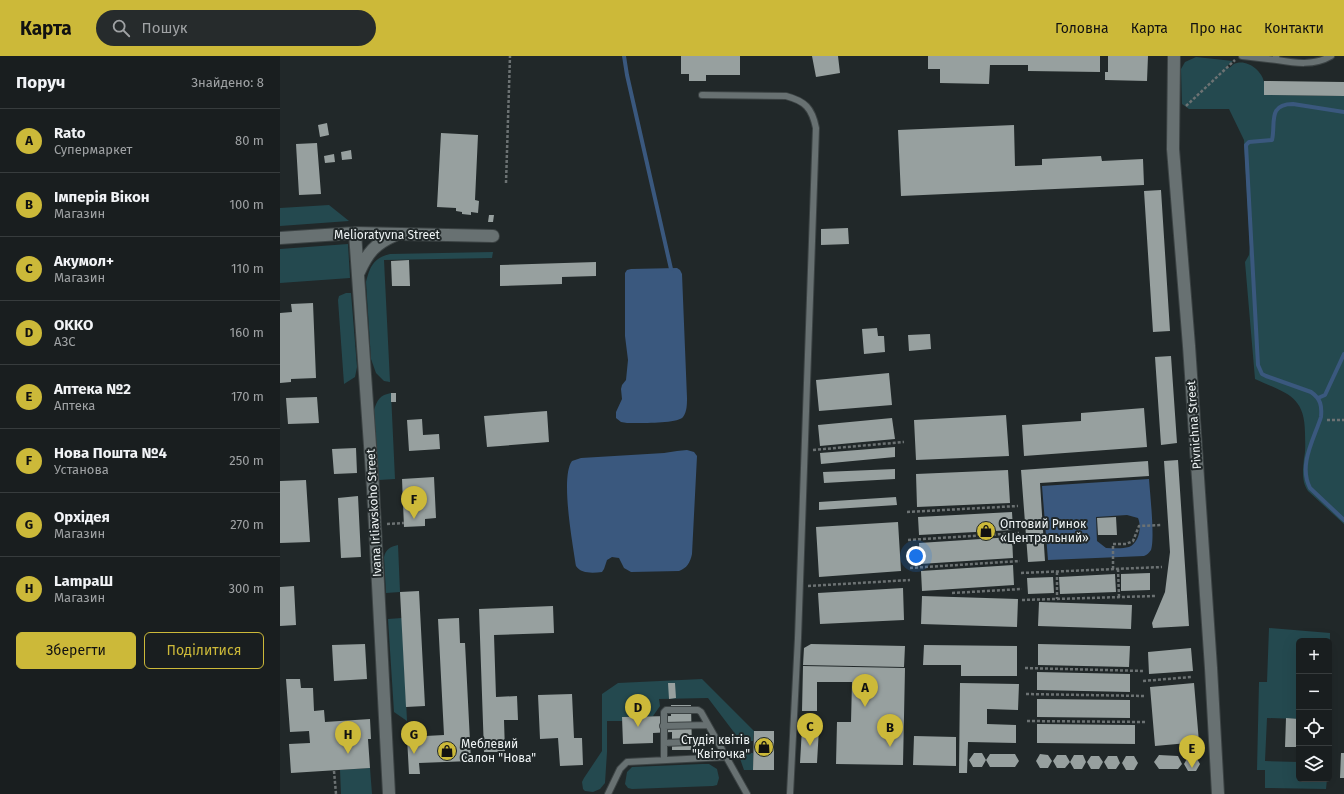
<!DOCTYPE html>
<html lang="uk">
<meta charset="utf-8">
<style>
:root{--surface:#191e1f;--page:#262b2c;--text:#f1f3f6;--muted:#9fa2a4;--line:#373c3d;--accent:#ccb939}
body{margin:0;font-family:"Fira Sans",sans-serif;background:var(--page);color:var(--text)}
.controls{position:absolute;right:12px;bottom:12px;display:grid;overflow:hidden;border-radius:6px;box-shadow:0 4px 16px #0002}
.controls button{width:36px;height:36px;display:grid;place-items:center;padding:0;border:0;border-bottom:1px solid var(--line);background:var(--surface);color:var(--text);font:20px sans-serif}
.you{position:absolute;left:636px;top:500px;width:14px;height:14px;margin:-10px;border:3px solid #fff;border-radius:50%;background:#1a73e8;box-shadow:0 0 0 6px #1a73e833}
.badge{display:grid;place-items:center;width:26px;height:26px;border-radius:50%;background:var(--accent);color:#111;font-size:13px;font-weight:700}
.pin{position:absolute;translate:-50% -33px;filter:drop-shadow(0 1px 2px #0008)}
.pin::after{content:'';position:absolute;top:21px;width:14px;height:12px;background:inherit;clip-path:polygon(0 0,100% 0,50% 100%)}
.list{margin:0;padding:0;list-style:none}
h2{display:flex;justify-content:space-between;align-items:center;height:52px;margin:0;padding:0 16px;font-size:17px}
h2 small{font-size:13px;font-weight:400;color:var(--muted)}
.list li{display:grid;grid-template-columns:26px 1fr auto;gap:12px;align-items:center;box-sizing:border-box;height:64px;padding:0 16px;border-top:1px solid var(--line)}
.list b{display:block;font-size:15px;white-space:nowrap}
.list p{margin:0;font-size:13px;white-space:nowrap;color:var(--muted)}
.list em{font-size:13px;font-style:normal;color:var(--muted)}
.actions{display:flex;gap:8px;padding:12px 16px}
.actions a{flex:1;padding:9px 0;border:1px solid var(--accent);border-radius:6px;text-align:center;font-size:14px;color:var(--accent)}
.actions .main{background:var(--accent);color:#111}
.icon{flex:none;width:22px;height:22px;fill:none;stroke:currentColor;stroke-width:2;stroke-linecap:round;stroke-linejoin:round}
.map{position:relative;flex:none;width:1064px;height:738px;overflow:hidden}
header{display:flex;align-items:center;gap:24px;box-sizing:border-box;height:56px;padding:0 20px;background:var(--accent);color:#111}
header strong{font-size:19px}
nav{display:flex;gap:22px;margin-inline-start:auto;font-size:14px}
.search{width:280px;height:36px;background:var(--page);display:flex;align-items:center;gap:10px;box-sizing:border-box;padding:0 14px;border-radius:22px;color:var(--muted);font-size:15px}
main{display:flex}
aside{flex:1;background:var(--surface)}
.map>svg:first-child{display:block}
.green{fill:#24494f}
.water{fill:#3a587e;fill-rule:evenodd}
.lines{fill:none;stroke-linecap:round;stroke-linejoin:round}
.stream{stroke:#3a587e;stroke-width:4}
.building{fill:#97a09f}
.lane-casing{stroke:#3c4344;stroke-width:8}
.street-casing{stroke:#3c4344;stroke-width:14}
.path{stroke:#6c7273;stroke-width:2.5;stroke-dasharray:3 2;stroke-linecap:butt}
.lane{stroke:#687172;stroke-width:6}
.street{stroke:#687172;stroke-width:12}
.labels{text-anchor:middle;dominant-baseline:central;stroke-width:4;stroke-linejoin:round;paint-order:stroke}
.street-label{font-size:12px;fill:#eef3f4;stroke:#212829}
.poi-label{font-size:12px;fill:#eef3f4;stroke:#212829;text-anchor:start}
</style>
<header>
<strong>Карта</strong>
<div class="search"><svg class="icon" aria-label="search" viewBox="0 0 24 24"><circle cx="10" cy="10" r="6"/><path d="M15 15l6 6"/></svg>Пошук</div>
<nav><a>Головна</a><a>Карта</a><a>Про нас</a><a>Контакти</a></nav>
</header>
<main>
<aside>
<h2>Поруч<small>Знайдено: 8</small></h2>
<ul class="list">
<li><span class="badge">A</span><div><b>Rato</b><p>Супермаркет</p></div><em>80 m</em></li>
<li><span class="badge">B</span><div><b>Імперія Вікон</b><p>Магазин</p></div><em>100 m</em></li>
<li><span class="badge">C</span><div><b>Акумол+</b><p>Магазин</p></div><em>110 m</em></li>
<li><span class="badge">D</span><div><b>OKKO</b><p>АЗС</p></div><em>160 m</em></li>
<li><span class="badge">E</span><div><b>Аптека №2</b><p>Аптека</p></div><em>170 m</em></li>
<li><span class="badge">F</span><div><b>Нова Пошта №4</b><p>Установа</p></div><em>250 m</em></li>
<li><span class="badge">G</span><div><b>Орхідея</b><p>Магазин</p></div><em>270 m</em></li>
<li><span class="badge">H</span><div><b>LampaШ</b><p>Магазин</p></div><em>300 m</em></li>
</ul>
<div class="actions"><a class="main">Зберегти</a><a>Поділитися</a></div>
</aside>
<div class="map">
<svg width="1064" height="738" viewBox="0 0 1064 738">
<rect width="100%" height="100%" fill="#212829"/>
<path class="green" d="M 916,1 L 953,5 L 945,12 L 949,12 C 952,10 954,7 957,7 C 968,4 982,15 984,26 C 985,30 984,35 984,39 L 1064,40 L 1064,468 L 1028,435 C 1021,424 1023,414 1024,402 C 1026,394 1025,385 1025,377 C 1025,339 1005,337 975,323 L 965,206 L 969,199 L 970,191 L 964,84 L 949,53 L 909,53 L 902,48 L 901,13 L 905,6 Z
M 49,149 L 69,165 L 0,170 L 0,152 Z
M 68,188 L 70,222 L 0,227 L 0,193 Z
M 213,196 L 212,202 L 104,204 L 110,326 L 104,325 L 96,317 L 91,303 L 86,226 C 90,211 93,202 110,198 Z
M 66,237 L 71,237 L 77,311 L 75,321 L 64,328 L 58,244 L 59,240 Z
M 111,337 L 115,423 L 99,424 L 94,354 C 97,344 100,339 111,337 Z
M 118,489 L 120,536 L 106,537 L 104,501 C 106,493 110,491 118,489 Z
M 122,562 L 127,665 L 114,656 L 108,563 Z
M 989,572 L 1050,577 L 1049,624 L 1049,585 L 1019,585 L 1019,663 L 987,662 L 985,705 L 1019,706 L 1019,723 L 1047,723 L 1046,733 L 985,732 L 985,714 L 977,714 L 979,626 L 987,626 Z
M 422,623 L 474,675 L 473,685 L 457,685 L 456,679 L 428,642 L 379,643 L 380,650 L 373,660 L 342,661 L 342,665 L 327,665 L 327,696 L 325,727 L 320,733 L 313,736 L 305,735 L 303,733 L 302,726 L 304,722 L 322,695 L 322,638 L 338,627 Z
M 458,697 L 473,697 L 473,714 L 464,714 Z
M 422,708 L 429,708 L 437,713 L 439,722 L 437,729 L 433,730 L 352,733 L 348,732 L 345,728 L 347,716 L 352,711 Z
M 90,712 L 92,738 L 61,738 L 60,714 Z"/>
<path class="water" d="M 397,212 L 400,214 L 402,218 L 407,342 C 407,348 407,356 403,361 C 398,368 358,367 347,367 L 341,366 L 336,362 L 336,356 L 342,343 L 341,333 L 342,329 L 346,324 L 348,304 L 345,280 L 345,217 L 347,214 L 351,213 Z
M 407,394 L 414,396 L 417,400 L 412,498 C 410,507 407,512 399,515 L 351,516 L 344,512 L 339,502 L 332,501 L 327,504 L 324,513 L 322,516 C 313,517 301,518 296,510 C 293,489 280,421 292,405 L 301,402 L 384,397 L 397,395 Z
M 869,423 C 870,437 875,483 871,494 C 869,497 867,499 864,500 L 768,504 L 762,430 ZM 847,459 L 858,462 C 862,471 859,487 849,491 C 842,493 833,492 826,492 L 817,485 L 816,461 Z"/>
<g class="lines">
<path class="stream" d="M 344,0 L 347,19 L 391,213
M 1064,56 L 1013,48 C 987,48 996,68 992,84 L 969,86 L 966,89 L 978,309 L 982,318 L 986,320 L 1031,336 C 1041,343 1042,350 1041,361 C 1034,383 1018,409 1030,432 L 1064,464
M 1038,342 L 1045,339 L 1064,298"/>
</g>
<path class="building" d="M 401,0 L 460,0 L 460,19 L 426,19 L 426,25 L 409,25 L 409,18 L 401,18 Z
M 532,0 L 558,0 L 560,17 L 536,21 Z
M 648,0 L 820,0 L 820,16 L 748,15 L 748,9 L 710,9 L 709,28 L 660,27 L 660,13 L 648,13 Z
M 828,0 L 868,0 L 867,25 L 825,24 L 825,16 L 828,16 Z
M 984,25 L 1064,26 L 1064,40 L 984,39 Z
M 47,67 L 49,79 L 40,81 L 38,69 Z
M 734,69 L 735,110 L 762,109 L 762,103 L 821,100 L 822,105 L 863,103 L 864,129 L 621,140 L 618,74 Z
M 161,77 L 198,79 L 195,144 L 199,145 L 198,157 L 191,156 L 191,159 L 182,158 L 182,156 L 176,155 L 176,152 L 157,151 Z
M 37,87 L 41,138 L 19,139 L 16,88 Z
M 71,94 L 72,103 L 62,104 L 61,96 Z
M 54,98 L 55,106 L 45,107 L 44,100 Z
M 881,134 L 890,275 L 873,276 L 864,135 Z
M 209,159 L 214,159 L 213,166 L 208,166 Z
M 568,172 L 569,188 L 541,189 L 541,173 Z
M 129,204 L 130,230 L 112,230 L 111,205 Z
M 316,206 L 316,220 L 282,221 L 282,228 L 220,230 L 220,209 Z
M 33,247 L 36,322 L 11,323 L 11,326 L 0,327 L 0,257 L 12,256 L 11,248 Z
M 597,272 L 598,280 L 604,280 L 605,296 L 584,298 L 582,273 Z
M 650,278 L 651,293 L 629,295 L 628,279 Z
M 891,300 L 897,387 L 881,389 L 875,301 Z
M 609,317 L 612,349 L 539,355 L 536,324 Z
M 111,337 L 116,337 L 116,346 L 111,346 Z
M 37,341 L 39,367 L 8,368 L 6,342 Z
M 864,352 L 867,391 L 744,400 L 742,369 L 801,365 L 801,357 Z
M 267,355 L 269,386 L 207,391 L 204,360 Z
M 726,359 L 729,400 L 636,404 L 634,364 Z
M 612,362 L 615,383 L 540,390 L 538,369 Z
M 142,363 L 143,379 L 159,378 L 160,393 L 129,395 L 127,364 Z
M 615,391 L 615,401 L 541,408 L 540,397 Z
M 76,392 L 77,417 L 54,418 L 52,393 Z
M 898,404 L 909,570 L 873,572 L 872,567 L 885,536 L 890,496 L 884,405 Z
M 868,405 L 869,420 L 760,427 L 765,505 L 748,506 L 741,414 Z
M 615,413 L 615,423 L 544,427 L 543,416 Z
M 728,414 L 730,447 L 637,451 L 636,418 Z
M 154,421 L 156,462 L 145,463 L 145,470 L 124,471 L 122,423 Z
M 26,424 L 30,486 L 0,487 L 0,425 Z
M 78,440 L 81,501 L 61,502 L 58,442 Z
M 616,441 L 617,449 L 539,454 L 539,446 Z
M 732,456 L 733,474 L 639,479 L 638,461 Z
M 836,461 L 837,479 L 818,479 L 817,462 Z
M 618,466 L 621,515 L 539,521 L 536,471 Z
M 732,481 L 733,502 L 640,508 L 639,487 Z
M 733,509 L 734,529 L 642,535 L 641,515 Z
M 870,517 L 870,534 L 841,535 L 841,518 Z
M 835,518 L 836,536 L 780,538 L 779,521 Z
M 773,521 L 774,537 L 748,538 L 747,522 Z
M 14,530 L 16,569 L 0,570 L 0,531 Z
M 623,532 L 624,564 L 540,568 L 538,537 Z
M 139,535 L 145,650 L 126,651 L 120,536 Z
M 642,540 L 738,543 L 737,571 L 641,568 Z
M 759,546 L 852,549 L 851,573 L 758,570 Z
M 273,550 L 274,577 L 214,579 L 216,641 L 237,640 L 238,664 L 224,664 L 225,696 L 204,696 L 199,553 Z
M 179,562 L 180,587 L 185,587 L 191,705 L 139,707 L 140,718 L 129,718 L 127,681 L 164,679 L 158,563 Z
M 85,588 L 87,623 L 54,625 L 52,589 Z
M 531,588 L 625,590 L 624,611 L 523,609 L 524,592 Z
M 758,588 L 850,590 L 849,611 L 758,609 Z
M 644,589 L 737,590 L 737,620 L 681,620 L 681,609 L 643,609 Z
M 911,592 L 913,615 L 869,618 L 868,596 Z
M 523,610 L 625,612 L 623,709 L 556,708 L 557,666 L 571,666 L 572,626 L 537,626 L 537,655 L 522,655 Z
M 757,616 L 850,618 L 850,636 L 757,634 Z
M 6,623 L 20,623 L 21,632 L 33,632 L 34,655 L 44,654 L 45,666 L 90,663 L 91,683 L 88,683 L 90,712 L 11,717 L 9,688 L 30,687 L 29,675 L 10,676 Z
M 388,627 L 395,627 L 396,642 L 389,643 Z
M 680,627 L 739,628 L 738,654 L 707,653 L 707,668 L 736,669 L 736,687 L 688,686 L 687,717 L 679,717 Z
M 914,627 L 919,686 L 875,690 L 870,631 Z
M 292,638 L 294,682 L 302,682 L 303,709 L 280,710 L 278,682 L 260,683 L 258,639 Z
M 757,643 L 850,644 L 850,662 L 757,661 Z
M 391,649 L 411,649 L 412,694 L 392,694 L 392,676 L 373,677 L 373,687 L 343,688 L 342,661 L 391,660 Z
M 1006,662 L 1019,663 L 1019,691 L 1005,691 Z
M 757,668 L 855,669 L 855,688 L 757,687 Z
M 522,672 L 539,672 L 537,707 L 520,707 Z
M 474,675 L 494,675 L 494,714 L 473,714 Z
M 634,680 L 676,681 L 676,710 L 633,709 Z
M 694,697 L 702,697 L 706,704 L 702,711 L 693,711 L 689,704 Z
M 1061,697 L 1064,697 L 1064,722 L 1060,722 Z
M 710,698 L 735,698 L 739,705 L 735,711 L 710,711 L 706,704 Z
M 760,698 L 768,699 L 772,705 L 768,712 L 760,712 L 756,705 Z
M 777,699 L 786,699 L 790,706 L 785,712 L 777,712 L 773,705 Z
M 794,699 L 803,699 L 806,706 L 802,713 L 794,713 L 790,706 Z
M 879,699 L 898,700 L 902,708 L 898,713 L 879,713 L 874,706 Z
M 811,700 L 819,700 L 823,706 L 819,713 L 811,713 L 807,706 Z
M 828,700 L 837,700 L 840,707 L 836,713 L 828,713 L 824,706 Z
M 846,700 L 854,700 L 858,707 L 854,714 L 846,714 L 842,707 Z
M 908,701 L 916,701 L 920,708 L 916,715 L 908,715 L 904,708 Z"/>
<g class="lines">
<g class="lane-casing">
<path id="lane" d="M 962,0 L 997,4 L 996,0
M 997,4 C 1015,7 1034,10 1051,0
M 422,39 L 506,40 C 525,45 532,52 536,72 L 518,582 L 510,738
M 383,670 L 428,669
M 384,687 L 437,685
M 384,704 L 384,656 L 386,654 L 418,654 L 421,656 L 467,738
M 328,738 L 340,713 L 347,706 L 446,701"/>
</g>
<g class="street-casing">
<path id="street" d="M 894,0 L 893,93 L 909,290 L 931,612 L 938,738
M 75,177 L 93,432 L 109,738
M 0,182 L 75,177 L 213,180
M 79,216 C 88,196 95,188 115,179"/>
</g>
<path class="path" d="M 906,50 L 955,4
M 226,127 L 230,0
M 1047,364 L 1064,364
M 533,394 L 624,386
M 627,456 L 738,450
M 107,468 L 124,467
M 628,484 L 739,477
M 630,512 L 740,505
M 833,513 L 833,488 L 846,488 L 853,485 L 859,470 L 881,469
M 838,513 L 839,541
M 777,516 L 777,543
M 741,517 L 882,511
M 528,530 L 630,524
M 672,537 L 742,533
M 742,544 L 875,540
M 745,612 L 863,615
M 863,625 L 911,621
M 746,638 L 864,640
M 747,665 L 865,666
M 54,715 L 56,738"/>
<use href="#lane" class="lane"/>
<use href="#street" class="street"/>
</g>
<defs>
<g id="shop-disc" transform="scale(1)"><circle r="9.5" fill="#ccb939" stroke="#212829"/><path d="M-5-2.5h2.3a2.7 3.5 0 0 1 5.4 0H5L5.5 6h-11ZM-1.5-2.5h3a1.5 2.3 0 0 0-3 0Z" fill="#111"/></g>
</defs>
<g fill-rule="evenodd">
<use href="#shop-disc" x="706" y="475"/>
<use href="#shop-disc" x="484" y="691"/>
<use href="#shop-disc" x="167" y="695"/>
</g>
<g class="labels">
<g class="street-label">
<text x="107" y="179">Melioratyvna Street</text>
<text transform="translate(914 369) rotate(-94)">Pivnichna Street</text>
<text transform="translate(94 457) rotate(-93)">Ivana Irliavskoho Street</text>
</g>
<g class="poi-label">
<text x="720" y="468">Оптовий Ринок<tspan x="720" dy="14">«Центральний»</tspan></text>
<text x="470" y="684" text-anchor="end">Студія квітів<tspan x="470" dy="14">"Квіточка"</tspan></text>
<text x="181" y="688">Меблевий<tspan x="181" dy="14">Салон "Нова"</tspan></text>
</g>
</g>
</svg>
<div class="controls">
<button>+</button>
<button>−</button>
<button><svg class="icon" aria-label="locate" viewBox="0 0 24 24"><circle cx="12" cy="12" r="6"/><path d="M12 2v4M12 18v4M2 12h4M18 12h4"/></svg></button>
<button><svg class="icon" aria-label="layers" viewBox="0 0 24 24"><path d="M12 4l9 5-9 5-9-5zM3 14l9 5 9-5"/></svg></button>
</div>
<div class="you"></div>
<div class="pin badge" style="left:585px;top:651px">A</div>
<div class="pin badge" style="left:610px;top:691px">B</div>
<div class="pin badge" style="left:530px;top:690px">C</div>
<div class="pin badge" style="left:358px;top:671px">D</div>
<div class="pin badge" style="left:912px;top:712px">E</div>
<div class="pin badge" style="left:134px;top:463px">F</div>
<div class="pin badge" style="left:134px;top:698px">G</div>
<div class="pin badge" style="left:68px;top:698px">H</div>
</div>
</main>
